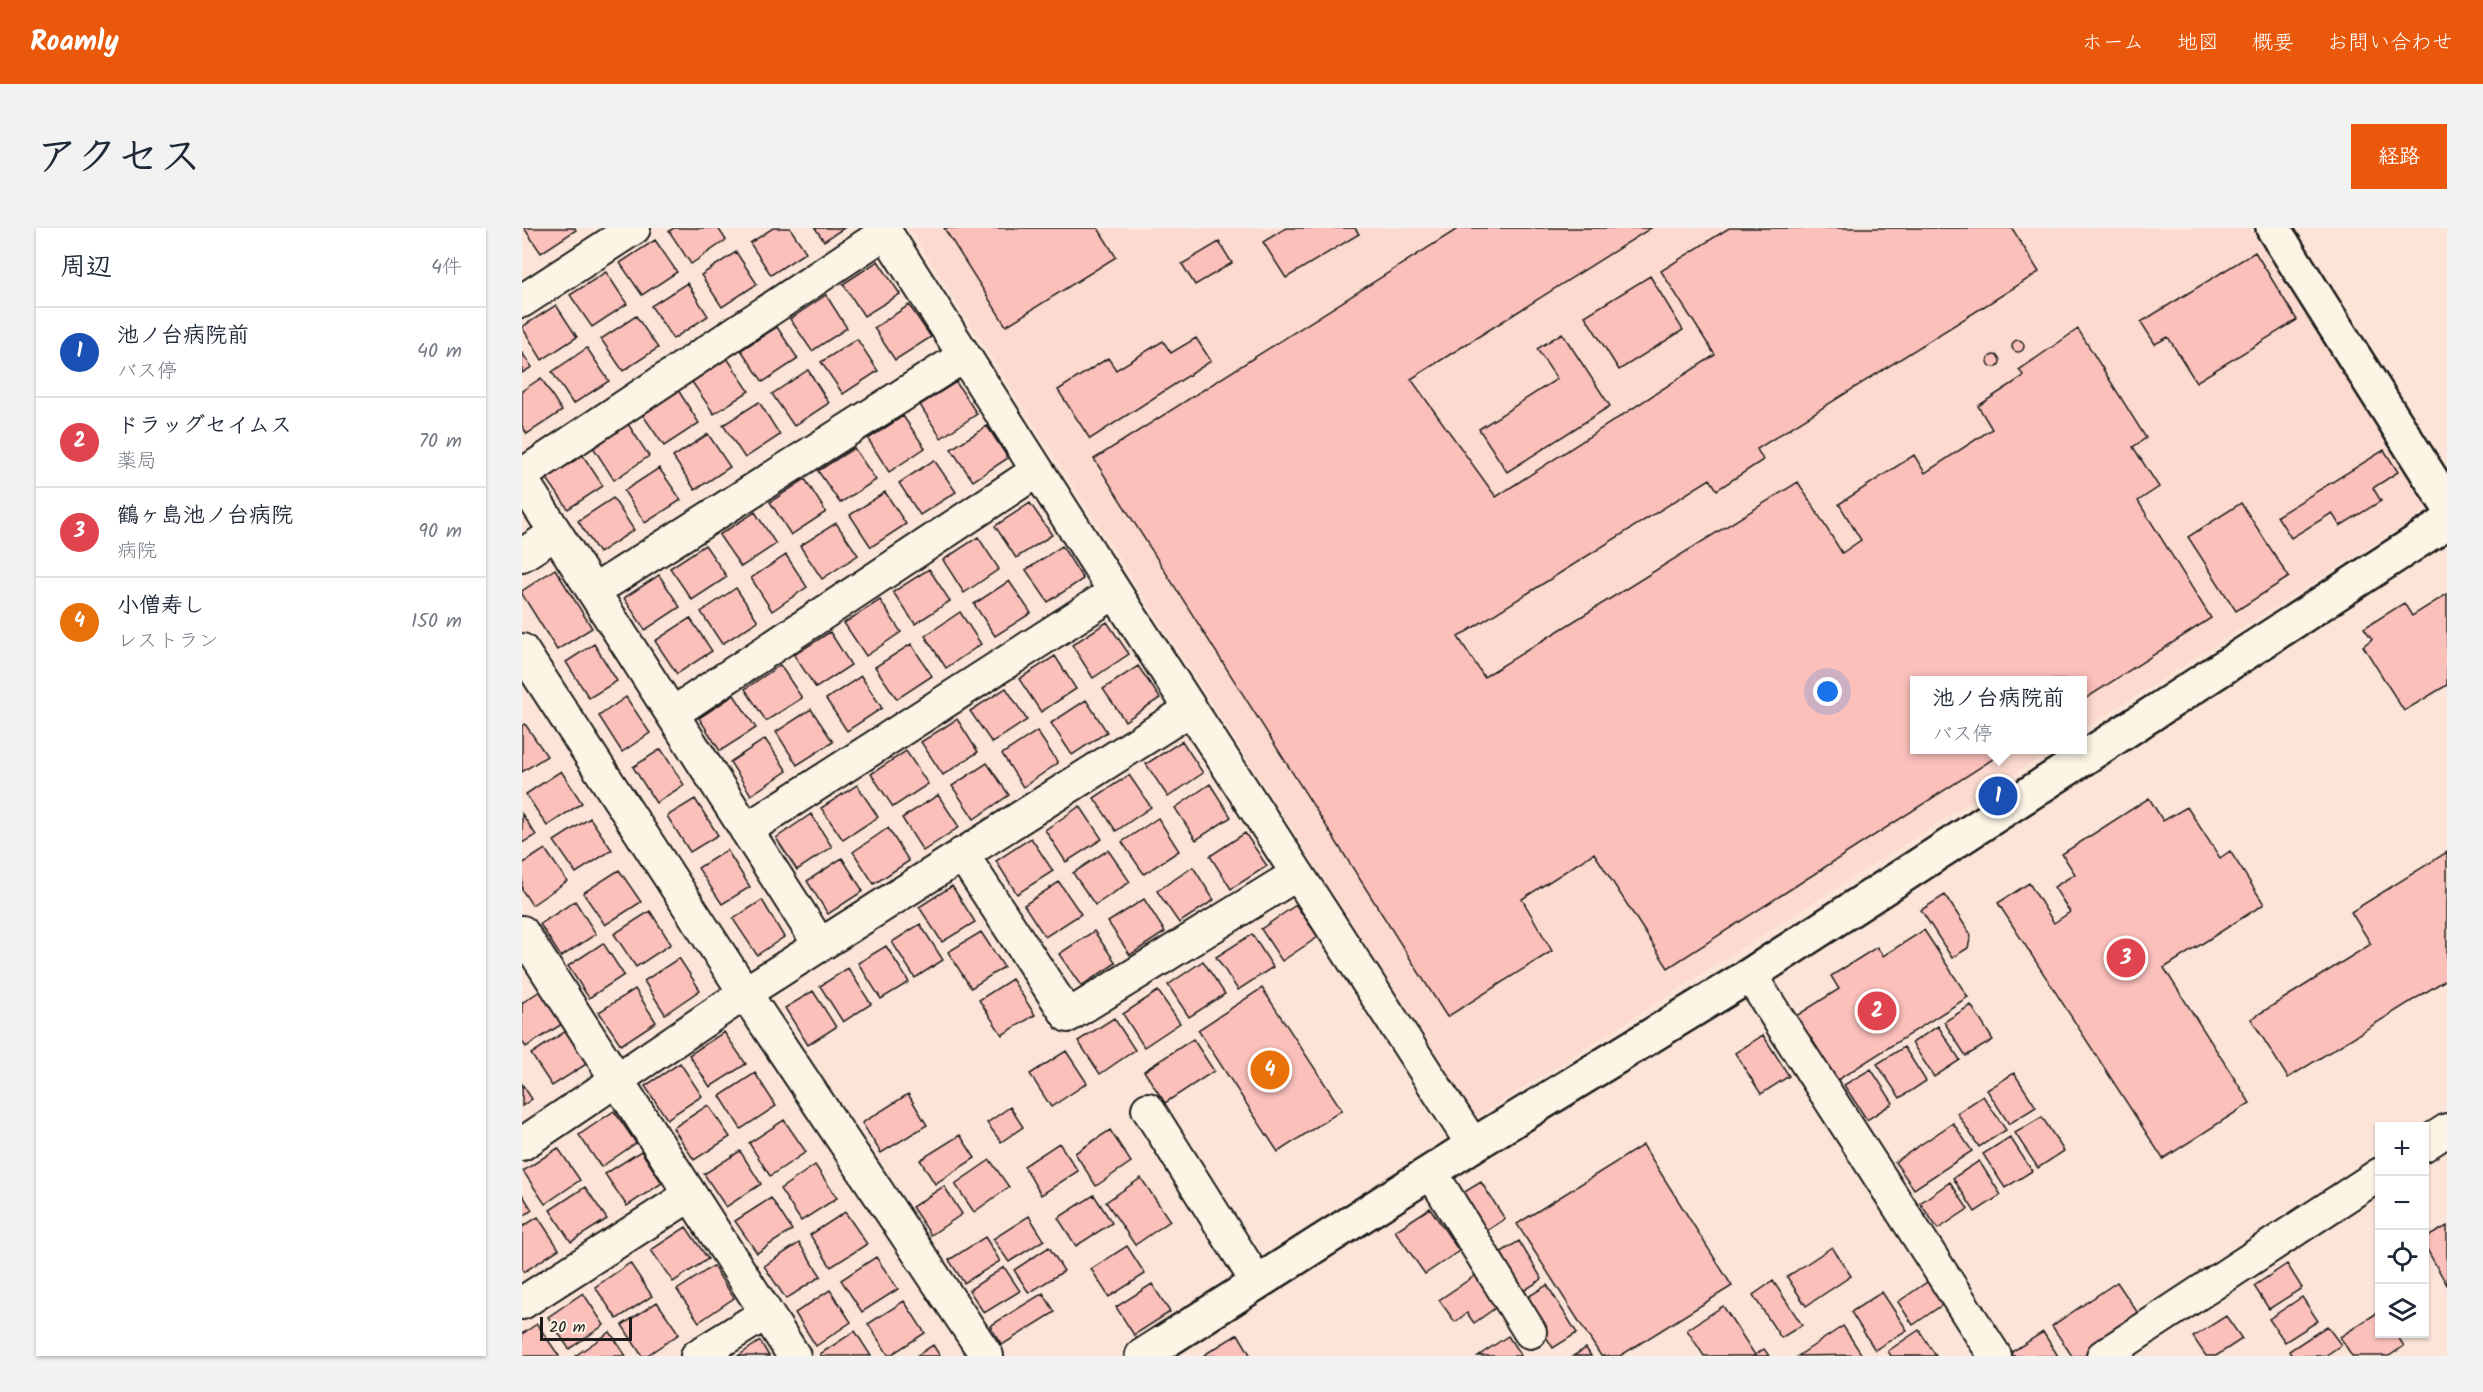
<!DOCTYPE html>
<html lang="ja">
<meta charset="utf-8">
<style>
:root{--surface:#fff;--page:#f2f2f3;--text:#1f2937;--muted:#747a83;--line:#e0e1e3;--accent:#ea580c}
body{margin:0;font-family:Kalam,"Klee One",sans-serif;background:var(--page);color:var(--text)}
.controls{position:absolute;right:18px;bottom:18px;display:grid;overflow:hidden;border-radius:0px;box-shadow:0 2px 4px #0004}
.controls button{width:54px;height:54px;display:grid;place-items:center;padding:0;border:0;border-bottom:2px solid var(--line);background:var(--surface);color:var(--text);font:30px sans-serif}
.scale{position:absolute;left:18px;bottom:15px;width:92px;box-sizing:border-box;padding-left:6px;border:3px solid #1c1c1c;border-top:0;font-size:16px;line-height:21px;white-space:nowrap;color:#1c1c1c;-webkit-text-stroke:4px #fcf5e5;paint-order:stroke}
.you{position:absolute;left:1306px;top:464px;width:21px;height:21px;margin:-15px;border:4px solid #fff;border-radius:50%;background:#1a73e8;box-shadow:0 0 0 9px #1a73e833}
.badge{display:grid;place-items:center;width:39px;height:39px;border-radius:50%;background:var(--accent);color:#fff;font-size:20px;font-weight:700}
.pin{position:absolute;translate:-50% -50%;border:3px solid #fff;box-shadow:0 2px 6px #0006}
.popup{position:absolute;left:1388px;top:448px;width:177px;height:78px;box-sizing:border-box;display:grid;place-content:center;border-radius:0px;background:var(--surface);filter:drop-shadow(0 2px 4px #0005);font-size:20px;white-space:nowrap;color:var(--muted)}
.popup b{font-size:22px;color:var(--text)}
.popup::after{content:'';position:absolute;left:50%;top:100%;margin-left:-12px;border:12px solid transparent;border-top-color:var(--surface)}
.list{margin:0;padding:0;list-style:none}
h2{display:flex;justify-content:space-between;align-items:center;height:78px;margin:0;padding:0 24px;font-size:26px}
h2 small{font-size:20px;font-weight:400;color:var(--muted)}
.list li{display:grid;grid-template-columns:39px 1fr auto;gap:18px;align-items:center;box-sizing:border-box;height:90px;padding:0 24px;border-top:2px solid var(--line)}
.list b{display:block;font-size:22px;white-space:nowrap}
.list p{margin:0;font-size:20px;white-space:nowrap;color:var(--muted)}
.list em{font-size:20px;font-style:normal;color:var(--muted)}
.icon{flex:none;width:33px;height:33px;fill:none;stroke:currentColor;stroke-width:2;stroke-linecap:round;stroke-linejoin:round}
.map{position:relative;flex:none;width:1925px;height:1128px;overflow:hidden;border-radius:0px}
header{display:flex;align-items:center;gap:36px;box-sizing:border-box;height:84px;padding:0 30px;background:var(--accent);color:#fff}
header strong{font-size:28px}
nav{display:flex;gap:33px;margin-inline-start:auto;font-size:21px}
.intro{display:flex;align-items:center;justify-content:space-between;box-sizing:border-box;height:144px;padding:0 36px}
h1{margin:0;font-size:42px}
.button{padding:15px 27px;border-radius:0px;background:var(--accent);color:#fff;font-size:21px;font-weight:700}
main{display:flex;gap:36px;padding:0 36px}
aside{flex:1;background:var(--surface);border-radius:0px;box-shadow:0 2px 4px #0004}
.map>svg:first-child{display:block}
.built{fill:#fcdacf}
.building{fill:#fcc0bb;stroke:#1c1c1c;stroke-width:1.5}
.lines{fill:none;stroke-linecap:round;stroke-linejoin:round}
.minor-casing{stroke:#1c1c1c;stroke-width:36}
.tertiary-casing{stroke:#1c1c1c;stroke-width:38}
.minor{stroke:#fcf5e5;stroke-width:32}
.tertiary{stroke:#fcf5e5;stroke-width:33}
</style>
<header>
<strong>Roamly</strong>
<nav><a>ホーム</a><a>地図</a><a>概要</a><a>お問い合わせ</a></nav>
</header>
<div class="intro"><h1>アクセス</h1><a class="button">経路</a></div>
<main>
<aside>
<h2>周辺<small>4件</small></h2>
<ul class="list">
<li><span class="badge" style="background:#1a4fb4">1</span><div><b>池ノ台病院前</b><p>バス停</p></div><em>40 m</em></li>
<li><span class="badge" style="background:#e0444e">2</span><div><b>ドラッグセイムス</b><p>薬局</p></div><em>70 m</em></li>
<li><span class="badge" style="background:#e0444e">3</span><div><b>鶴ヶ島池ノ台病院</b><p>病院</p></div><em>90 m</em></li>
<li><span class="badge" style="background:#e8710a">4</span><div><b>小僧寿し</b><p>レストラン</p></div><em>150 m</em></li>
</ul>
</aside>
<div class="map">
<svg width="1925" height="1128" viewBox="0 0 1925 1128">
<rect width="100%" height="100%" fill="#fce5d8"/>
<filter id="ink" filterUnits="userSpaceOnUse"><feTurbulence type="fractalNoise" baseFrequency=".0167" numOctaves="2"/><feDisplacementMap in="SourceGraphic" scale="12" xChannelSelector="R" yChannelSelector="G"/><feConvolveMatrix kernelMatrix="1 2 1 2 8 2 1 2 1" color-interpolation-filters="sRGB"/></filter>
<g filter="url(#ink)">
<path class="built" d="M 387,0 L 1728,0 L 1907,281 L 1560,502 L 1560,452 L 1392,452 L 1392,522 L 1530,522 L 954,890 Z"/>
<path class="building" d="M 2,0 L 53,0 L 54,2 L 19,25 Z
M 152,0 L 196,0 L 204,12 L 169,36 L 147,3 Z
M 251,0 L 268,0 L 284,24 L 249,47 L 228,15 Z
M 293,0 L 322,0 L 302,13 Z
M 422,0 L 576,0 L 594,29 L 484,98 Z
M 764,0 L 833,0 L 837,6 L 764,50 L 741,14 Z
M 937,0 L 1129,0 L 889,151 L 974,269 L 1193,127 L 1139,43 L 1207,0 L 1490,0 L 1517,44 L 1235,221 L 1241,232 L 1195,262 L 1188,251 L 936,409 L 962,449 L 1276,254 L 1320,325 L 1339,312 L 1317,276 L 1392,227 L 1403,245 L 1470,201 L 1456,178 L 1502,148 L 1497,142 L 1556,101 L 1624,210 L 1611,219 L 1637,259 L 1616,273 L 1689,390 L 1560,473 L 1560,452 L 1392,452 L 1392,522 L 1485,522 L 1146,740 L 1072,625 L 1000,671 L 1030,723 L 925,789 L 572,231 Z
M 133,12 L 155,44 L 120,67 L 98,35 Z
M 697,14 L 710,35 L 673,57 L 660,36 Z
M 214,24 L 235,56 L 200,79 L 179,47 Z
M 1733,24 L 1775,92 L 1674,154 L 1646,109 L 1633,116 L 1619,94 Z
M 356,33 L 378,66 L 342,88 L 321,56 Z
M 84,44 L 105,76 L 70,99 L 48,67 Z
M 1128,48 L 1161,102 L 1097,142 L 1063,88 Z
M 165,55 L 186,88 L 151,111 L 129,78 Z
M 304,67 L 325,100 L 290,123 L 268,91 Z
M 34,77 L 55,109 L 20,132 L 0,99 Z
M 387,77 L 409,109 L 373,132 L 352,100 Z
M 114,88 L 136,120 L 101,143 L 79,111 Z
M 255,99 L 276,131 L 241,154 L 219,122 Z
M 1040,105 L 1088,178 L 985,244 L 957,201 L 1035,151 L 1015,121 Z
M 674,110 L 689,133 L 568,211 L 536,162 L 586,130 L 594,142 L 641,113 L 649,125 Z
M 335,111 L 356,143 L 321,166 L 299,134 Z
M1490 118a6 6 0 1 1 12 0a6 6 0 1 1-12 0Z
M 65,120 L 87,153 L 51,176 L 30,144 Z
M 0,125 L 10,139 L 0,145 Z
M1466 133a6 6 0 1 1 12 0a6 6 0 1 1-12 0Z
M 205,130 L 227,163 L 192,186 L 170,154 Z
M 286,142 L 307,175 L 272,198 L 250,166 Z
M 19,150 L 40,183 L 5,206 L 0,198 L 0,163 Z
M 434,154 L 455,186 L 419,210 L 398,177 Z
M 156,162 L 177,195 L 142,218 L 120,186 Z
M 237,174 L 258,207 L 223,230 L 201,197 Z
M 381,188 L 403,220 L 367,244 L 346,211 Z
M 106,196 L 127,228 L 92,252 L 71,219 Z
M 465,198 L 486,230 L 451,253 L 429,221 Z
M 186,206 L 208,239 L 173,262 L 151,229 Z
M 332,220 L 354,252 L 318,275 L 296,243 Z
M 1862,222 L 1876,244 L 1851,260 L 1859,273 L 1818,298 L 1810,285 L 1769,310 L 1755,288 Z
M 60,226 L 81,258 L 46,281 L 24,249 Z
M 412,232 L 434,264 L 398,287 L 377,255 Z
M 137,240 L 159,272 L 123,295 L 102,263 Z
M 283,251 L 304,284 L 269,307 L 248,274 Z
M 363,264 L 384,296 L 349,319 L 328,287 Z
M 91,270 L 112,302 L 77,325 L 56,293 Z
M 508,275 L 530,307 L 494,330 L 473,298 Z
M 1719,275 L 1767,349 L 1714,383 L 1666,309 Z
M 233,284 L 254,316 L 219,339 L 197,307 Z
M 314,295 L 336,327 L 300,351 L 278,318 Z
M 456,309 L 477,341 L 442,365 L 421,332 Z
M 183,317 L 205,349 L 170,372 L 148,340 Z
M 540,318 L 561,351 L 526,374 L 504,342 Z
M 264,327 L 285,359 L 250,383 L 229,350 Z
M 33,341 L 70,400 L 35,422 L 0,366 L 0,363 Z
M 407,341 L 428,373 L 393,396 L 371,364 Z
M 137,347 L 158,379 L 123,402 L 102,370 Z
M 487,353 L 509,385 L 473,408 L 452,376 Z
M 214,360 L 236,393 L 200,416 L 179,384 Z
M 1925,366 L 1925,457 L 1882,483 L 1841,418 L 1850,411 L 1842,400 L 1882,375 L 1890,388 Z
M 358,372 L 379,404 L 344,428 L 322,395 Z
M 438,384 L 459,416 L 424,440 L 403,408 Z
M 168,390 L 190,423 L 155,446 L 133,413 Z
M 585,394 L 607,426 L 571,450 L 550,417 Z
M 308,404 L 329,437 L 294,460 L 272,427 Z
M 72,416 L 95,453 L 67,470 L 44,434 Z
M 389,416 L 410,448 L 375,471 L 353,439 Z
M 533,428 L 554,461 L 519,484 L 497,451 Z
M 258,437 L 280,470 L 244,493 L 223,461 Z
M 616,438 L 638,470 L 603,493 L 581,461 Z
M 339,448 L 360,480 L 325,503 L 304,471 Z
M 484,460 L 505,492 L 470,515 L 448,483 Z
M 212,467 L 234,500 L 198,523 L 177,490 Z
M 104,469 L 128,505 L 100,524 L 77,488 Z
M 564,472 L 585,504 L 550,527 L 529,495 Z
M 289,481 L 311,514 L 275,537 L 254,504 Z
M 435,491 L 456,524 L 421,547 L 399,514 Z
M 3,496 L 25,528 L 0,544 L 0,498 Z
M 515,503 L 536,535 L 501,559 L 480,526 Z
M 243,511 L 265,543 L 229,567 L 208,534 Z
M 660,513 L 681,545 L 646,569 L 624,536 Z
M 139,521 L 162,557 L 134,575 L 111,539 Z
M 384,523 L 406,556 L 371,579 L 349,546 Z
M 465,535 L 487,567 L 452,591 L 430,558 Z
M 39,543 L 60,575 L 25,598 L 4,566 Z
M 607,547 L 629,579 L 594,603 L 572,570 Z
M 688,556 L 709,589 L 674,612 L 653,580 Z
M 335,557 L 356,589 L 321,612 L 299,580 Z
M 416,567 L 437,599 L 401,623 L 380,590 Z
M 1627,570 L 1641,593 L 1665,579 L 1698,630 L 1708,623 L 1742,676 L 1642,740 L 1728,875 L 1641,931 L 1476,675 L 1507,655 L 1532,695 L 1548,684 L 1532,659 L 1553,646 L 1540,626 Z
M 173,571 L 196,607 L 168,624 L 145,588 Z
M 558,578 L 580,611 L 544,634 L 523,602 Z
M 0,586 L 14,607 L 0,615 Z
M 289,586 L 310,619 L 275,642 L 254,610 Z
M 68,590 L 90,622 L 54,645 L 32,613 Z
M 636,590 L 657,623 L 622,646 L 600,614 Z
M 366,600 L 387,633 L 352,656 L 331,624 Z
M 723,605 L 745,638 L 709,661 L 688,628 Z
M 509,610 L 531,643 L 495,666 L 474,633 Z
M 23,621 L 45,653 L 10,677 L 0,662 L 0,636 Z
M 205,622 L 228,659 L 200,676 L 176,640 Z
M 586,622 L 608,654 L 573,677 L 551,645 Z
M 1925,624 L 1925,751 L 1766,850 L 1729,791 L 1849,716 L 1829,684 Z
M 320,630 L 341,663 L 306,686 L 285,653 Z
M 671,639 L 692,672 L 657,695 L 635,663 Z
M 97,642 L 119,674 L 83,697 L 61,665 Z
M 537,654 L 559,686 L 523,709 L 502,677 Z
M 430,658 L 453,694 L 420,714 L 397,679 Z
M 1423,667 L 1449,707 L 1446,720 L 1430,730 L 1399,682 Z
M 622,671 L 643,704 L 608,727 L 586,694 Z
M 240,672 L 262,709 L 235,727 L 211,691 Z
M 53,673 L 74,706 L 39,729 L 18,696 Z
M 774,677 L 796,709 L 760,733 L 739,701 Z
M 128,683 L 149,716 L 114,739 L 92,706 Z
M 398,696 L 421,732 L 393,750 L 370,714 Z
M 1402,702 L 1446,769 L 1314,853 L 1274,788 L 1317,761 L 1309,748 L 1355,719 L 1361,728 Z
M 572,703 L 594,735 L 559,758 L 537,726 Z
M 459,704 L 482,739 L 449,760 L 426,724 Z
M 730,706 L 751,739 L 716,762 L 694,729 Z
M 81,715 L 102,747 L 67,770 L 46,738 Z
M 364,718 L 387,754 L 359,771 L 336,735 Z
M 157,730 L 178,762 L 143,786 L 122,753 Z
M 681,733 L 703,766 L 667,789 L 646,757 Z
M 326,740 L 349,776 L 321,794 L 298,758 Z
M 490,751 L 513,787 L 480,807 L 457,772 Z
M 740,760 L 820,882 L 756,924 L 676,802 Z
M 113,761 L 134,794 L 99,817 L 77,784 Z
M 18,763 L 40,796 L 4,819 L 0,813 L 0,775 Z
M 291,763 L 314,799 L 286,817 L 263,780 Z
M 636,763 L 658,795 L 622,819 L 601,786 Z
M 1449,777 L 1471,812 L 1444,828 L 1422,794 Z
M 592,790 L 613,822 L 578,846 L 556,813 Z
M 1416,798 L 1438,832 L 1412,849 L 1390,815 Z
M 44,803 L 66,835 L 30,858 L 9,826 Z
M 202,804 L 224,836 L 188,859 L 167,827 Z
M 1241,807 L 1267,848 L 1239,866 L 1213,825 Z
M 671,811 L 692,843 L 643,875 L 622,843 Z
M 1382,819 L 1404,853 L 1378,870 L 1355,836 Z
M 544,823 L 565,855 L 529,879 L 508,846 Z
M 158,835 L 180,868 L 145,891 L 123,858 Z
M 1349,841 L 1371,875 L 1345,892 L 1322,857 Z
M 233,845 L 254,878 L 219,901 L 198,868 Z
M 1492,845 L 1514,879 L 1487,896 L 1465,862 Z
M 0,856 L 10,871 L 0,878 Z
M 386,866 L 405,897 L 359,925 L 340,895 Z
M 1461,868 L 1484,902 L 1457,919 L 1435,885 Z
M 186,877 L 208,909 L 172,932 L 151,900 Z
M 488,879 L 501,899 L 479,914 L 465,895 Z
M 92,883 L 114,915 L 79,939 L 57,907 Z
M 1520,889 L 1542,923 L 1516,940 L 1493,905 Z
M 262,892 L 284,924 L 248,948 L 227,915 Z
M 1431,895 L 1450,923 L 1392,961 L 1373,934 Z
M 588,902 L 609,934 L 574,958 L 553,925 Z
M 438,907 L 453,930 L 413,956 L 398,932 Z
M 1488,909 L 1510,943 L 1483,960 L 1461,926 Z
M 537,915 L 556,943 L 519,967 L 502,938 Z
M 1121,917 L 1210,1058 L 1098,1128 L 1079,1128 L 995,996 Z
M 36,920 L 58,952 L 23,976 L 1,943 Z
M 119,923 L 140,955 L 105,978 L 83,946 Z
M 218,923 L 239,956 L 204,979 L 182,946 Z
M 468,932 L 487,959 L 452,984 L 433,956 Z
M 1457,933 L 1479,967 L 1453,984 L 1431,950 Z
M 293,937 L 315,970 L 279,993 L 258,961 Z
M 619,950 L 648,993 L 613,1017 L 584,974 Z
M 959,954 L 983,991 L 960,1006 L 936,968 Z
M 1428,954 L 1446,981 L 1416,1001 L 1398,975 Z
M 422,958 L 440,986 L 409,1007 L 390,979 Z
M 63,959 L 85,991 L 49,1014 L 28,982 Z
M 0,966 L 10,982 L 0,989 Z
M 572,967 L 590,995 L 554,1018 L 536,990 Z
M 249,970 L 270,1002 L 235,1025 L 213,993 Z
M 908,980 L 937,1023 L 903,1046 L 873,1003 Z
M 323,984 L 345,1016 L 309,1039 L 288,1007 Z
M 507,988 L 522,1012 L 487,1034 L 471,1011 Z
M 16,989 L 37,1021 L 2,1044 L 0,1041 L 0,999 Z
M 1925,998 L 1925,1057 L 1902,1016 L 1902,1011 Z
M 164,999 L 186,1031 L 151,1054 L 129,1022 Z
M 463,1009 L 478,1033 L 442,1055 L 427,1032 Z
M 997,1013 L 1020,1051 L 997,1066 L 973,1028 Z
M 277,1015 L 299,1048 L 264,1071 L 242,1038 Z
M 605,1018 L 623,1046 L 587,1069 L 569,1041 Z
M 527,1019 L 542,1043 L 507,1065 L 492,1042 Z
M 1310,1019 L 1329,1048 L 1284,1078 L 1265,1049 Z
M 354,1029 L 376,1061 L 340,1084 L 319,1052 Z
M 108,1035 L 130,1068 L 95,1091 L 73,1059 Z
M 1765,1036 L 1780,1060 L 1747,1081 L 1732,1058 Z
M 191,1038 L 212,1070 L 177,1094 L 155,1062 Z
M 482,1039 L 498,1063 L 462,1085 L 447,1062 Z
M 954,1047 L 976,1078 L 952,1095 L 945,1085 L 933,1094 L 917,1072 Z
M 1408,1052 L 1423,1075 L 1391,1097 L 1376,1074 Z
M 1251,1053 L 1280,1097 L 1259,1110 L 1231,1067 Z
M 1595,1054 L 1620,1091 L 1565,1128 L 1550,1128 L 1530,1098 Z
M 630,1056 L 648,1084 L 612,1107 L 594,1079 Z
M 1025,1057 L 1055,1105 L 1031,1120 L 1001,1072 Z
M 308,1062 L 329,1094 L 294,1118 L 273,1085 Z
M 1360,1064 L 1385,1102 L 1353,1122 L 1329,1084 Z
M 61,1065 L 82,1097 L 47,1121 L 26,1089 Z
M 521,1065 L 533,1084 L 480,1117 L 468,1098 Z
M 1780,1069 L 1796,1093 L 1763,1114 L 1747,1091 Z
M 382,1073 L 403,1105 L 367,1128 L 346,1096 Z
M 135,1074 L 157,1106 L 124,1128 L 120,1128 L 100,1097 Z
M 1201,1078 L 1233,1127 L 1242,1121 L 1247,1128 L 1182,1128 L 1165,1102 Z
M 1858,1083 L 1858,1106 L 1882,1106 L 1876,1109 L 1882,1118 L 1867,1128 L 1830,1128 L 1818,1109 Z
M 1704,1088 L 1720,1111 L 1694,1128 L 1684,1128 L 1671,1109 Z
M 15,1096 L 37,1128 L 0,1128 L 0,1106 Z
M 1321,1098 L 1340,1127 L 1277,1128 L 1276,1128 Z
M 1805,1098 L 1819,1117 L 1803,1128 L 1770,1128 L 1767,1123 Z
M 1397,1102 L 1414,1128 L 1369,1128 L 1366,1123 Z
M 333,1103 L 349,1128 L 299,1128 L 298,1126 Z
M 88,1104 L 104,1128 L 53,1128 Z
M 1521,1104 L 1536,1128 L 1490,1128 L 1488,1125 Z
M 716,1106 L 729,1128 L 682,1128 L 682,1127 Z
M 986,1108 L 999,1128 L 956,1128 Z
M 238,1113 L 247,1128 L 216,1128 Z
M 411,1117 L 418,1128 L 394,1128 Z
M 1064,1120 L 1069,1128 L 1051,1128 Z"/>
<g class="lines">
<g class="minor-casing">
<path id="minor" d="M 361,0 L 593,364 L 951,917
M 0,73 L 112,0
M 0,247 L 364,4
M 0,252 L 298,717
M 0,327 L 34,305
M 72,363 L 442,128
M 0,422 L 223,765 L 465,1128
M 150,486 L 515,243
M 224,602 L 593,364
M 440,626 L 546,788 L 775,646
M 0,704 L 272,1128
M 1228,747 L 1473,1128
M 626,881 L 735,1054
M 0,916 L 223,765 L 669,481
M 1902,917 L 1925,902
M 909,944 L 1008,1104
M 0,1075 L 168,967
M 175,1128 L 244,1085
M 1581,1128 L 1858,946"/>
</g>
<g class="tertiary-casing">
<path id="tertiary" d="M 1751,0 L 1925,276
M 620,1128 L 951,917 L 1228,747 L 1925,294"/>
</g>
<use href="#minor" class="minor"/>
<use href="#tertiary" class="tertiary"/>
</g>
</g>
</svg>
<div class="controls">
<button>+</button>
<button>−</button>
<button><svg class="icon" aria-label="locate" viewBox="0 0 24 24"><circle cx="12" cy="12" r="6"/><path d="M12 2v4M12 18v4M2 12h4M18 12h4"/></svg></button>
<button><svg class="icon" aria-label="layers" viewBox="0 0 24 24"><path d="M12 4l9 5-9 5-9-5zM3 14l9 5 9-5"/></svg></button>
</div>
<div class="scale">20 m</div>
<div class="you"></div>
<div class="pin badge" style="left:1476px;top:568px;background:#1a4fb4">1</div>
<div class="popup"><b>池ノ台病院前</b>バス停</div>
<div class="pin badge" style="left:1355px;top:783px;background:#e0444e">2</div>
<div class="pin badge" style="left:1604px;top:730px;background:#e0444e">3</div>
<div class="pin badge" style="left:748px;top:842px;background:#e8710a">4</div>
</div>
</main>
